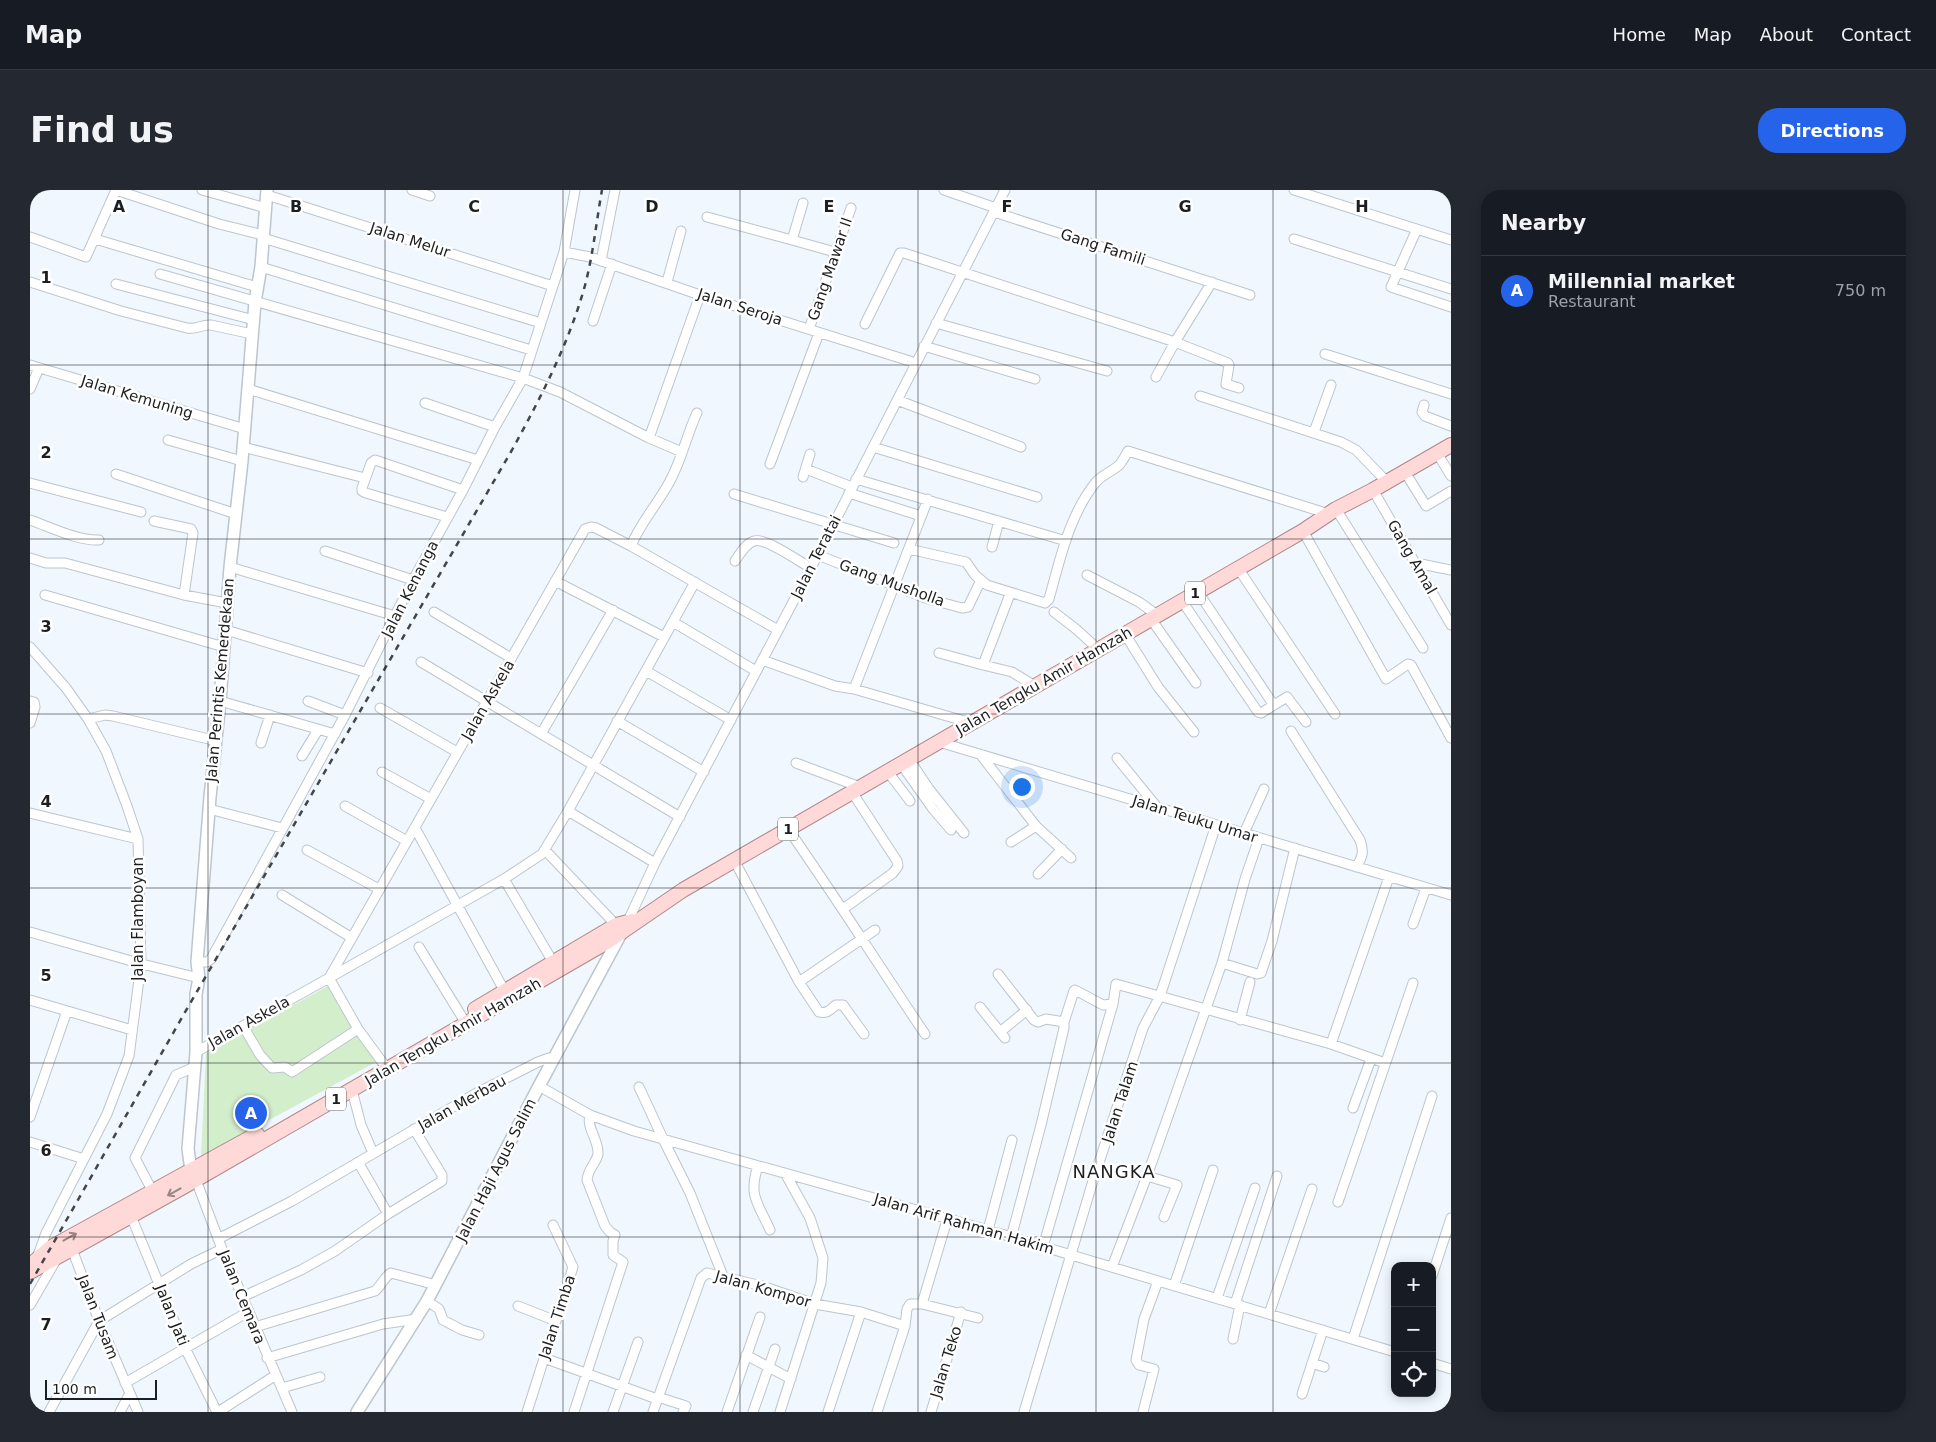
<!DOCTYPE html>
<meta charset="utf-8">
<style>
:root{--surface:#171b24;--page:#242831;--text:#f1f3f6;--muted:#9ea1a6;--line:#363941;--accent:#2563eb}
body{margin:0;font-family:"DejaVu Sans",sans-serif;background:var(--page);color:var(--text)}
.controls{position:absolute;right:15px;bottom:15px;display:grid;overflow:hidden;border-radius:10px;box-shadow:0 2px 12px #0003}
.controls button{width:45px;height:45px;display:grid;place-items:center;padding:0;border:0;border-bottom:1px solid var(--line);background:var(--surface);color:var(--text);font:25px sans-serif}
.scale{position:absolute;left:15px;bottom:12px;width:112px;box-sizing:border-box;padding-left:5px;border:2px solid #1c1f22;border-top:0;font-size:14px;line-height:18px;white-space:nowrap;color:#1c1f22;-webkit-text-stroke:4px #fff;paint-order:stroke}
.you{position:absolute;left:991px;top:596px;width:18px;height:18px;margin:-12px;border:4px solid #fff;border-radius:50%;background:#1a73e8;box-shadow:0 0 0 8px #1a73e833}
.badge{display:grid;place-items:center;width:32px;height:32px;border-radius:50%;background:var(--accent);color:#fff;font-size:16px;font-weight:700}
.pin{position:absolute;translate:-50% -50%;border:2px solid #fff;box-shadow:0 1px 5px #0006}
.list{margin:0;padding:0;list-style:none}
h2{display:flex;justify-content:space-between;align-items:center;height:65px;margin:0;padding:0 20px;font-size:21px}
h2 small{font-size:16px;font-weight:400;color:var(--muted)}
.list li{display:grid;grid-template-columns:32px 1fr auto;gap:15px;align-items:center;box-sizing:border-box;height:70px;padding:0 20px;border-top:1px solid var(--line)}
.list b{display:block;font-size:19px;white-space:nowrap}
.list p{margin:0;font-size:16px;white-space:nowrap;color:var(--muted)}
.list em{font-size:16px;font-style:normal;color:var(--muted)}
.icon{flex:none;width:28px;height:28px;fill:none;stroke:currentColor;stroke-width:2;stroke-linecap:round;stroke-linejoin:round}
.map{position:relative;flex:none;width:1421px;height:1222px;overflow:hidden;border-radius:20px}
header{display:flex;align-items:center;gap:30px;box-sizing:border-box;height:70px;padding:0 25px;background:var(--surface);border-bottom:1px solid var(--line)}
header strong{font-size:24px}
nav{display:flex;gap:28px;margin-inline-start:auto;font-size:18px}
.intro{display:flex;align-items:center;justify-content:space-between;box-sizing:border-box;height:120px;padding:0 30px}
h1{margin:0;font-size:35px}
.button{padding:12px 22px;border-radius:20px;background:var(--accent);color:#fff;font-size:18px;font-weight:700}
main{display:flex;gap:30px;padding:0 30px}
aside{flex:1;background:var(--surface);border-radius:20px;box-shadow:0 2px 12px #0003}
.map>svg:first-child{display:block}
.green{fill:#d3eecb}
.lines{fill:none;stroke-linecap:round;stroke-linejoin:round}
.minor-casing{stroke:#bdc5cd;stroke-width:11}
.tertiary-casing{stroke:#bdc5cd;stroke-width:14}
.primary-casing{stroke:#b08787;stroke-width:16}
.minor{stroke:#fff;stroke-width:9}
.tertiary{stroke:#fff;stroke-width:11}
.primary{stroke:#ffd9d7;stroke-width:14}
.rail{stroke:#42464a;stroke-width:2.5;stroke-dasharray:6 6;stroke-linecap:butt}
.oneway{stroke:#998586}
.grid{fill:none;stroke:#1c1f22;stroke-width:1;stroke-opacity:0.55}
.labels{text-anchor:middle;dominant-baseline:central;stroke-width:5;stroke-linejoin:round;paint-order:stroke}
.shield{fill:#fff;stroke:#606264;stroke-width:1}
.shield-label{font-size:14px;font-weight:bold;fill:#1c1f22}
.street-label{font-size:15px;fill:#1c1f22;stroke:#fff}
.quarter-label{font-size:18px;letter-spacing:1px;fill:#1c1f22;stroke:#fff}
.grid-label{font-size:16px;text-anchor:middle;font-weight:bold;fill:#1c1f22;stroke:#fff;stroke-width:5;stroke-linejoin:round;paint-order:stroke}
</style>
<header>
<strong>Map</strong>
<nav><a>Home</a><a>Map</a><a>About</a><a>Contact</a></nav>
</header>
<div class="intro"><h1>Find us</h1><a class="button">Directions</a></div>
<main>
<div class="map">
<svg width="1421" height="1222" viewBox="0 0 1421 1222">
<rect width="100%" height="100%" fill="#f0f7fe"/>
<path class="green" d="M 298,796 L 348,871 L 171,967 L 176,863 Z"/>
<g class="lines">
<g class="minor-casing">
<path id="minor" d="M 86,0 L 189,34 L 233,45
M 172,0 L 236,18
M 382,0 L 400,6
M 914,0 L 966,18
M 1264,0 L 1421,50
M 237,5 L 523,96
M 964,22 L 1220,105
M 677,27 L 762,50 L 773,13
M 1387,39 L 1361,97 L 1421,117
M 0,47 L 56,67 L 86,0
M 233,48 L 511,133
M 65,49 L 227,97
M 1264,49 L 1421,99
M 762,50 L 805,62
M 534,62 L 560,67 L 670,105 L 886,173
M 571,71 L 585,0
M 231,77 L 501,160
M 130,84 L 493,188 L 530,202 L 619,248 L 652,262
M 0,92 L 91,121 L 157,138 C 167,140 172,134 181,135 L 222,144
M 637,92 L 651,41
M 86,94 L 224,130
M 563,131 L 582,74
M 906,133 L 1077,181
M 835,134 L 870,63 L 874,63 L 1145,152 L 1198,173 L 1199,175 L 1196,194 L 1209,198
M 779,139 L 821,18
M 894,156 L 1005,189
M 1295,164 L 1421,204
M 0,175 L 215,239
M 1126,187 L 1145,152 L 1182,92
M 0,199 L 9,178
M 218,199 L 448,270
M 1170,206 L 1311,252 L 1326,260 L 1357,292
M 867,210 L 991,257
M 395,213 L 465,237
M 1394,215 L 1392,222 L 1395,226 L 1421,236
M 1284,242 L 1301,195
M 619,248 L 670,105
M 138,250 L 212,271
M 213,257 L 335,288
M 843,257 L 1007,307
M 1407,263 L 1421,286
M 740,274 L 789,143
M 776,279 L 822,297
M 1375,282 L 1396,316 L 1421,301
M 86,284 L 206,324
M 773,287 L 780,264
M 826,289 L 1036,351
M 0,293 L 111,322
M 1343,300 L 1421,435
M 819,303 L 891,326
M 704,304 L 864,353
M 1306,319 L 1393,458
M 417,327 L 336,303 L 332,301 L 332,298 L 341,273 L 345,270 L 348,271 L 433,300
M 0,330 C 20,337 48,351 69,350
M 124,331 L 161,339 L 163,343 L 154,405
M 1273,341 L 1356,489 L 1378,474 L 1381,475 L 1421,548
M 601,356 C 611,331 629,313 641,289 C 652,268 657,244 667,223
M 962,357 L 969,331
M 879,359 L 936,372 L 945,385 L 957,395 L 1015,413 L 1019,409 C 1030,370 1039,325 1066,292 C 1073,284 1084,281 1090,274 C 1093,270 1096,265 1098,261 L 1299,324
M 295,361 L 383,390
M 788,365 L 895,408 L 932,418 L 938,417 L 951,390
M 0,368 L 16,373 L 35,373 L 154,405 L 197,413
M 705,371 C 710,364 715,354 724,351 C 735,347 770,372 781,378
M 1386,373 L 1421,380
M 200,377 L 365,426
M 1208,378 L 1305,524
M 1057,385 L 1109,412 L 1127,425
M 525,391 L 634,447
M 1168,402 L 1243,514
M 980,404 L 953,475 L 982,482 L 1005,496
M 15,405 L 194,457
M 1152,411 L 1228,522 L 1231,523 L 1257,507 L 1276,532
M 404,422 L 481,468
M 1024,422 L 1046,439 L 1068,459
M 1121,429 L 1166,493
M 643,432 L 726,481
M 196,440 L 338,483
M 1095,444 L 1128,497 L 1164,542
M 0,457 L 36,498 L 58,529 L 76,561 L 97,616 L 108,649 L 111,774 L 99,866 L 77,924 L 16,1043 L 7,1068
M 909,463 L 953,475
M 732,470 L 805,496 L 824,499 L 941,533
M 391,472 L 650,627
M 616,481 L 701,530
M 824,499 L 898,309
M 0,511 L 4,512 L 5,517 L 0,533
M 190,511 L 305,544
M 278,511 L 315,525
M 350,518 L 427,562
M 58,529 L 75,525 L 83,526 L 187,551
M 587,531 L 674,582
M 1261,541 L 1330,650 C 1334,661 1333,667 1326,677
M 511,544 L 583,420
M 909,552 L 1421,705
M 231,553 L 240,525
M 950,564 L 1006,636 L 1041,668
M 272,566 L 288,540
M 1087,568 L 1127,617
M 879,569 L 899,599 L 934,643
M 766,573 L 830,597
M 871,574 L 903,619 L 921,640
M 352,582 L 401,609
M 858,582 L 880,611
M 315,616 L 377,651
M 179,619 L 252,638
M 538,621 L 625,673
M 0,623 L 108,649
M 385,638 L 474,800
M 758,639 C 805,706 849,776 895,844
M 1214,643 L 1234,599
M 981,652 L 1006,636
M 277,660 L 349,699
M 515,660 L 586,735
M 704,670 L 769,792 L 789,822 C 797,824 800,820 806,815 L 813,815 L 834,844
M 1008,684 L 1032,659
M 474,689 L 523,772
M 252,705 L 322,748
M 813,719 L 863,683 L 868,676 L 867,671 L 822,602
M 597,733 L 625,673 L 781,378 L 975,0
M 1383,734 L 1396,698
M 0,742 L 112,774 L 169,788
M 389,757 L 432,827
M 167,772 L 177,772 L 181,769 L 315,525 L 383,390 L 433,300 L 465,237 L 493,188 L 534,62 L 545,0
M 1192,773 L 1227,784 L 1231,783 L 1242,751 L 1265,658
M 968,784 L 1004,830 L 1008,832 L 1016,829 L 1034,832
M 769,792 L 845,740
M 0,810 L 102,840
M 950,817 L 975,848
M 1210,830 L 1220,792
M 213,836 L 230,865 L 242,878 L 255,877 L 262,882 L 328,839
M 970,842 L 997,820
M 1301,854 L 1359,687
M 166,862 L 299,788 L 555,339 L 561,337 L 566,338 L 601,356 L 748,440
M 358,880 L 328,839 L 299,788 L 474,689 L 512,664 L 538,621 L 665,392
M 509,896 L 560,925 L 604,941 L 958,1040 L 1365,1162
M 609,897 L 633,949 L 660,1003 L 693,1086
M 322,900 L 331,935 L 343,963
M 1323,918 L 1341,869
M 0,927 L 37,821
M 0,952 L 54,969
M 328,972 L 358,1024
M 728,976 C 718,1006 728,1013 740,1040
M 1117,986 L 1147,995 L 1134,1027
M 166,990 L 192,1059 L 262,1222
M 123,1002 L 105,968 L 146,885 L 165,877
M 1308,1012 L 1383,793
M 101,1026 L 156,1160 L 187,1222
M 958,1040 L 982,950
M 981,1048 L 1011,935 L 1034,838 L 1034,832 L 1044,801 L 1045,800 L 1073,815 L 1083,814 L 1086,794 L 1301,854 L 1355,873
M 188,1049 L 262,1011 L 445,904 L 508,872 L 519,868 L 524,869
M 1013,1057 L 1083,814
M 42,1059 L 69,1131 L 108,1222
M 1082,1077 L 1117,986 L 1192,773 L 1215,689 L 1229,648
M 1402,1086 L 1421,1028
M 1144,1096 L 1183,980
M 212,1107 L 271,1080 L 305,1061 L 358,1024 L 412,991 L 412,985 L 384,939
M 1187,1108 L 1225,998
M 397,1111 L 409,1119 L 413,1130 L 432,1140 L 449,1145
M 892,1114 L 917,1030
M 1205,1114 L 1247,986
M 0,1115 L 26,1070
M 488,1116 L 526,1131
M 1239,1124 L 1282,999
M 225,1137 L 345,1101 C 351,1096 355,1086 361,1083 L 406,1095
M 1203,1149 L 1210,1115
M 1323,1149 L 1402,906
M 716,1165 L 761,1189
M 237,1168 L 353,1134 L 387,1129
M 514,1168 L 627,1209
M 1282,1173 L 1294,1177
M 1402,1173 L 1421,1179
M 95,1193 L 218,1122
M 252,1198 L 290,1187
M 1272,1204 L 1293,1140
M 628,1207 L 656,1216 L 653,1222
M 19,1222 L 69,1131 L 161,1074 L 192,1059
M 90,1222 L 100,1203
M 188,1222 L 246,1185
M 497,1222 L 543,1077 L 523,1035
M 544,1222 L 593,1072 L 583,1065 L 583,1051 L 585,1045 L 580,1042 L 575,1036 L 557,990 C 558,978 567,972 568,964 C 569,950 556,938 560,925
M 583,1222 L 608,1152
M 623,1222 L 671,1088 L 677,1083 L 732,1096 L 785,1114 L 831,1122 L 875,1136
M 697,1222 L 730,1127
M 723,1222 L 745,1159
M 750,1222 L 791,1093 L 793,1068 L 780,1028 L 755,983
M 798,1222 L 831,1122
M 847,1222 L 875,1136 L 877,1119 L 880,1114 L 892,1114 L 948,1128
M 901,1222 L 931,1122
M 994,1222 L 1062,994 L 1113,838 L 1130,806 L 1186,635
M 1113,1222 L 1124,1179 L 1109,1175 L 1106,1170 L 1114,1129 L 1128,1091"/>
</g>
<g class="tertiary-casing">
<path id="tertiary" d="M 165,988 L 161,980 L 158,959 L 166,862 L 166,804 L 169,788 L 167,772 L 180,607 L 190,511 L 200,377 L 212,271 L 225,112 L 231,77 L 237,0
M 327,1222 L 397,1111 L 509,896 L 593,740"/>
</g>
<g class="primary-casing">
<path id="primary" d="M 445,819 L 586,735 L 602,731
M 3,1073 L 20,1058 L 227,944
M 0,1082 L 155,996 L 577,752 L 653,700 L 1273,341 L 1306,319 L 1343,300 L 1421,255"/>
</g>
<use href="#minor" class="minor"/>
<use href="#tertiary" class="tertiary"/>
<use href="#primary" class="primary"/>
<path class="rail" d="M 0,1094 L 158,817 L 482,260 C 510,209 538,155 554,99 C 563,67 566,33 572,0"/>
</g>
<defs><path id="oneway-shaft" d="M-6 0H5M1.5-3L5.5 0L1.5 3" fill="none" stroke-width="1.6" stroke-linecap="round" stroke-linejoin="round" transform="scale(1.25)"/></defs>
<g class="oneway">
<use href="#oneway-shaft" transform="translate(144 1002) rotate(151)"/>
<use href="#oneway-shaft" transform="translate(40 1047) rotate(-29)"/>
</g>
<path class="grid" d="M 178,0 L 178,1222M 355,0 L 355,1222M 533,0 L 533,1222M 710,0 L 710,1222M 888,0 L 888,1222M 1066,0 L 1066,1222M 1243,0 L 1243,1222M 0,175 L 1421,175M 0,349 L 1421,349M 0,524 L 1421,524M 0,698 L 1421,698M 0,873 L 1421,873M 0,1047 L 1421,1047"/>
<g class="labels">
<g class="shield">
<rect x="1155" y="391.5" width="20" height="23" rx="4"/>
<rect x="748" y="627.5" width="20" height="23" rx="4"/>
<rect x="296" y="897.5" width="20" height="23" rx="4"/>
</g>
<g class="shield-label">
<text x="1165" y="403">1</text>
<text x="758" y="639">1</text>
<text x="306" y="909">1</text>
</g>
<g class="street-label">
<text transform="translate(380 50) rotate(18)">Jalan Melur</text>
<text transform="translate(1073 57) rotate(18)">Gang Famili</text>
<text transform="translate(800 79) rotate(-71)">Gang Mawar II</text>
<text transform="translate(710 117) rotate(18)">Jalan Seroja</text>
<text transform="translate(107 207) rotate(17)">Jalan Kemuning</text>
<text transform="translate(786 367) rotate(-63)">Jalan Teratai</text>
<text transform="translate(1382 367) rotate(60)">Gang Amal</text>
<text transform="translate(862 393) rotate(20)">Gang Musholla</text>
<text transform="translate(380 399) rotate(-63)">Jalan Kenanga</text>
<text transform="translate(190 490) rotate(-85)">Jalan Perintis Kemerdekaan</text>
<text transform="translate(1014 491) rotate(-30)">Jalan Tengku Amir Hamzah</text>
<text transform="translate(458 510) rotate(-60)">Jalan Askela</text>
<text transform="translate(1165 629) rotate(17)">Jalan Teuku Umar</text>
<text transform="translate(108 729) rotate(-90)">Jalan Flamboyan</text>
<text transform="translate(219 832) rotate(-29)">Jalan Askela</text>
<text transform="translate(423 842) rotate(-30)">Jalan Tengku Amir Hamzah</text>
<text transform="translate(1090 912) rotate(-72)">Jalan Talam</text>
<text transform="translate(432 913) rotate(-29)">Jalan Merbau</text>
<text transform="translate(466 980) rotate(-63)">Jalan Haji Agus Salim</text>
<text transform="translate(934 1034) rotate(16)">Jalan Arif Rahman Hakim</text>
<text transform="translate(733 1099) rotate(16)">Jalan Kompor</text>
<text transform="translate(212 1107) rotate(68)">Jalan Cemara</text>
<text transform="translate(142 1125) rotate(68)">Jalan Jati</text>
<text transform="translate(68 1127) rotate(69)">Jalan Tusam</text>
<text transform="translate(527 1127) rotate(-72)">Jalan Timba</text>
<text transform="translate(916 1172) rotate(-73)">Jalan Teko</text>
</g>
<g class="quarter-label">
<text x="1084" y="981">NANGKA</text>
</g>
</g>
<g class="grid-label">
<text x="89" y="22">A</text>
<text x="266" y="22">B</text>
<text x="444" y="22">C</text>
<text x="622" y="22">D</text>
<text x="799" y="22">E</text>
<text x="977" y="22">F</text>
<text x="1155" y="22">G</text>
<text x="1332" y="22">H</text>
<text x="16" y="93">1</text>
<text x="16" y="268">2</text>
<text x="16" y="442">3</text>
<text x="16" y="617">4</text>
<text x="16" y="791">5</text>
<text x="16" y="966">6</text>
<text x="16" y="1140">7</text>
</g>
</svg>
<div class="controls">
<button>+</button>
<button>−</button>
<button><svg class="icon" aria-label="locate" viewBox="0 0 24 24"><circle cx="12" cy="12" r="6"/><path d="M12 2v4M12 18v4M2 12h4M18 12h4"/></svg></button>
</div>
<div class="scale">100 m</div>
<div class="you"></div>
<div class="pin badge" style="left:221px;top:923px">A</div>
</div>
<aside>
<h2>Nearby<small></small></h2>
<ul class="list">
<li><span class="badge">A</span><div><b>Millennial market</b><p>Restaurant</p></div><em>750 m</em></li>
</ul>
</aside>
</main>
